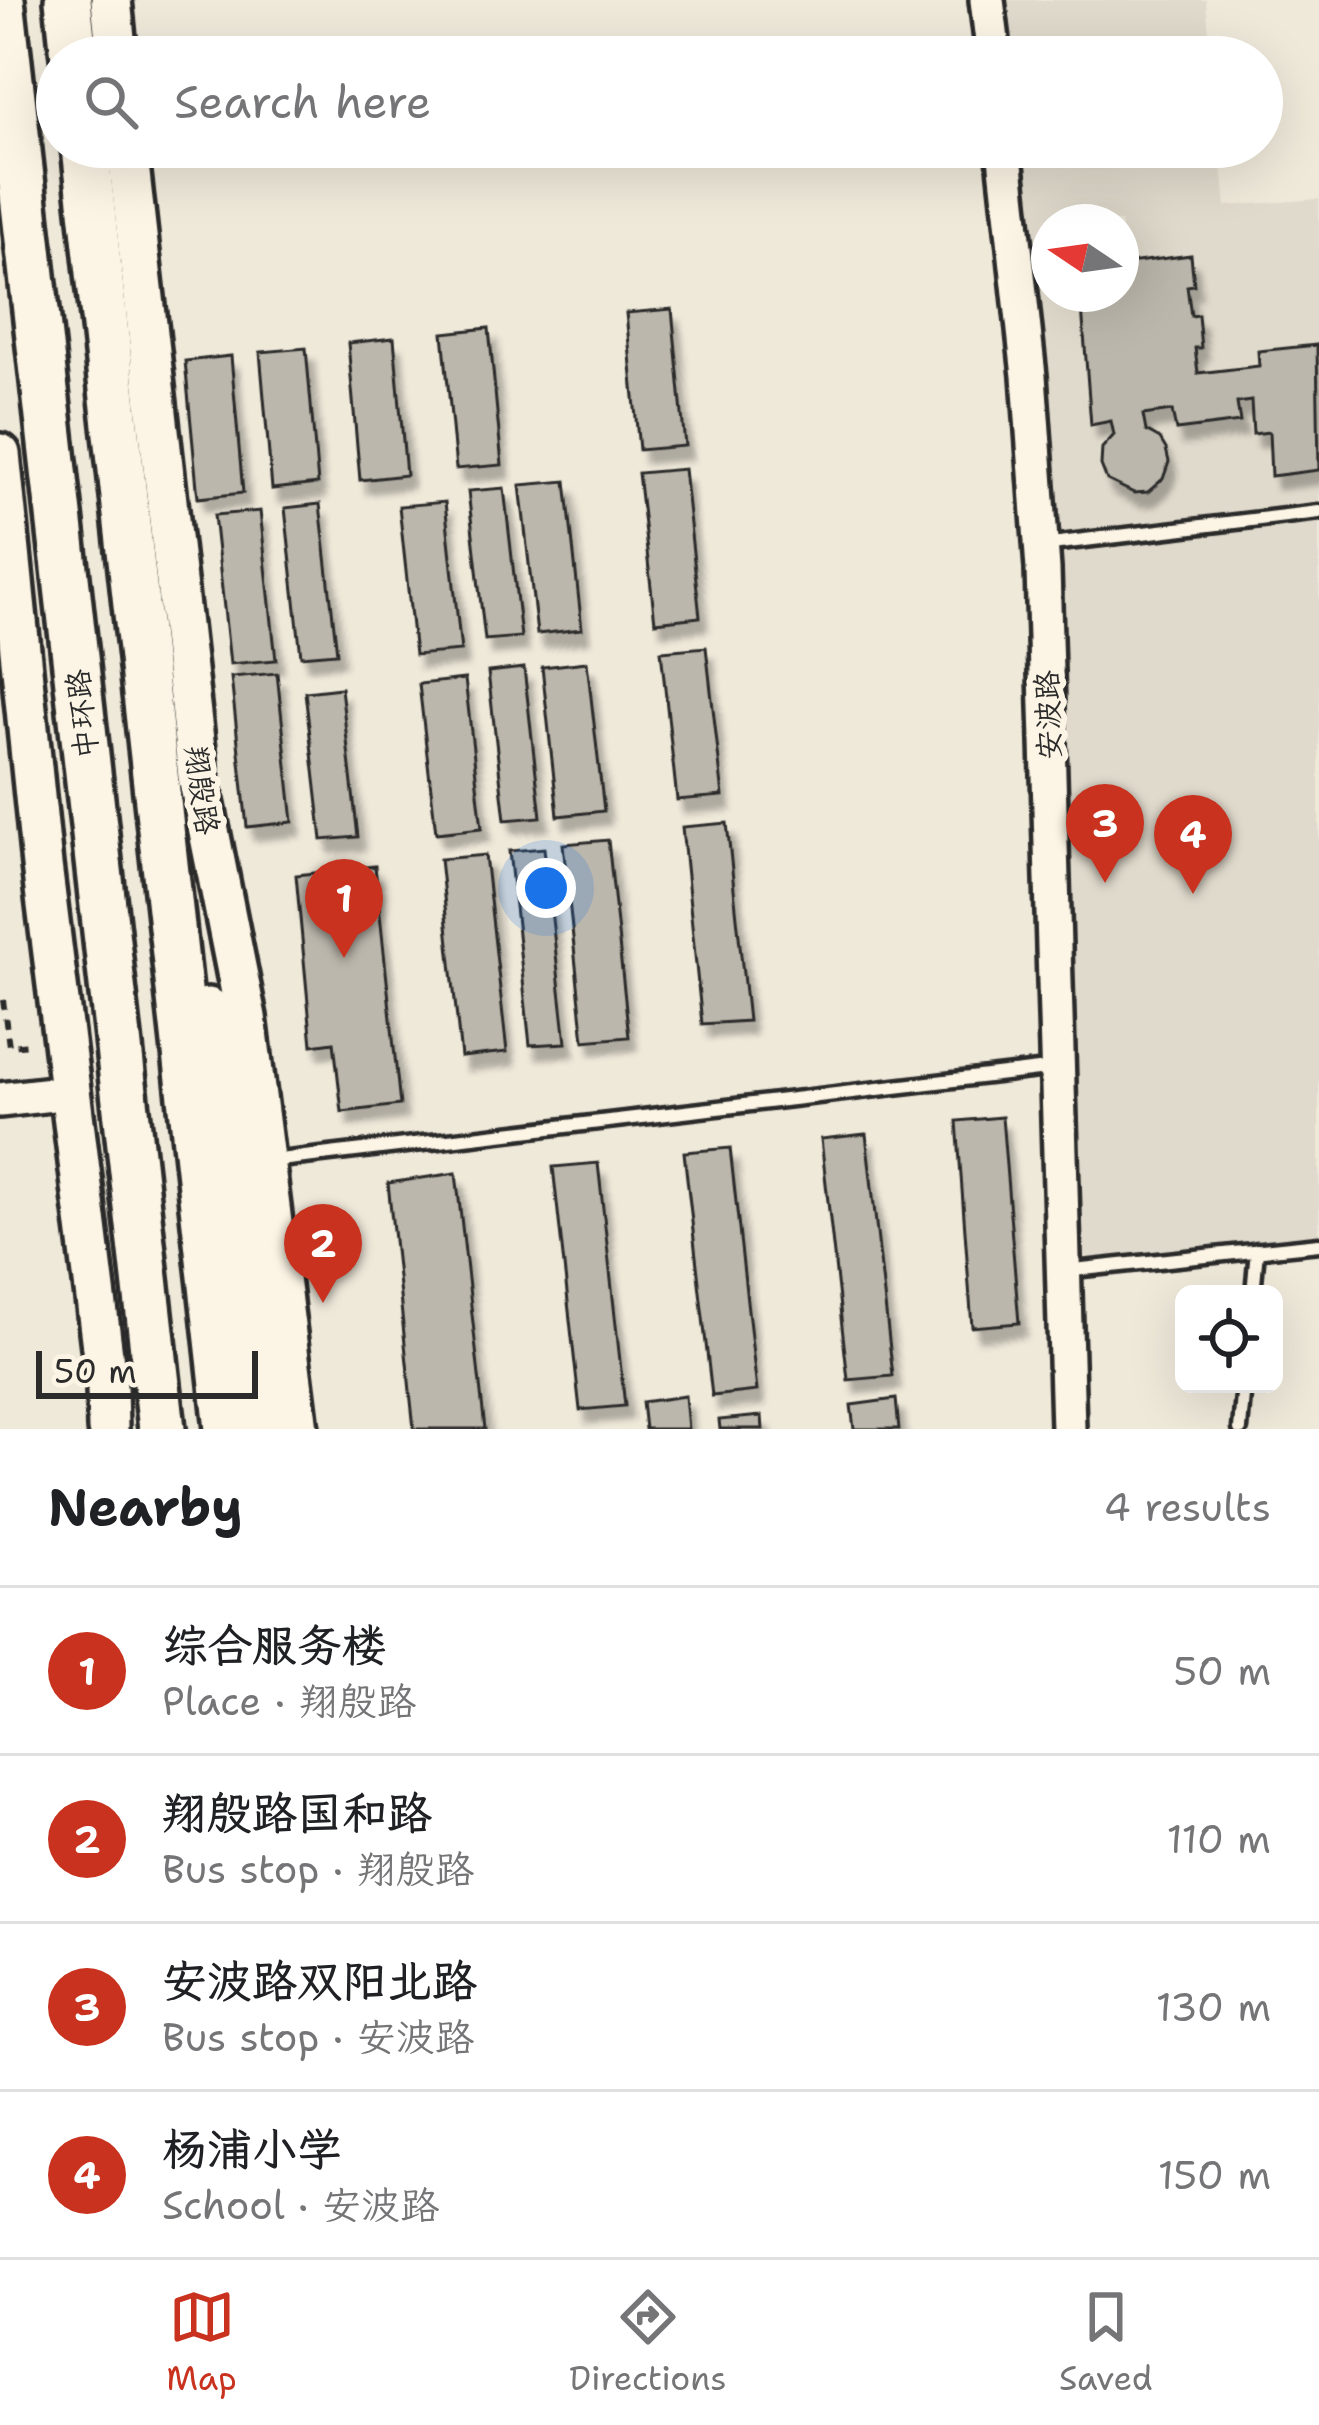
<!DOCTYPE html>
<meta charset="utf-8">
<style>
:root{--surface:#fff;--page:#f6f6f6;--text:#202124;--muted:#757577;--line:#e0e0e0;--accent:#c8321e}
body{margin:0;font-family:"Shantell Sans","LXGW WenKai TC",sans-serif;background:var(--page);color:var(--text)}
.controls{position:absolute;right:36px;bottom:36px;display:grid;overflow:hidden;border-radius:18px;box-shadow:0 12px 48px #0002}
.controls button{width:108px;height:108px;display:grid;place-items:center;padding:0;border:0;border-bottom:3px solid var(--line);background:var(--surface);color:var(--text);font:60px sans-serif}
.compass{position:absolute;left:1031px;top:204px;width:108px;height:108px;border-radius:50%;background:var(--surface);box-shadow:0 12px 48px #0002;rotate:283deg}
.scale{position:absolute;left:36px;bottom:30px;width:222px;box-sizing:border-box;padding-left:12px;border:6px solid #2b2b2b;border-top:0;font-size:33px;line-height:42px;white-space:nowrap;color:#2b2b2b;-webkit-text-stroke:9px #fcf5e5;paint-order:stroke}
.you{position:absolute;left:546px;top:888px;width:42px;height:42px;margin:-30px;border:9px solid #fff;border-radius:50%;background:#1a73e8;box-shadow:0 0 0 18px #1a73e833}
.badge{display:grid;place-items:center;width:78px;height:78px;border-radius:50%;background:var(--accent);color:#fff;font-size:39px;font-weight:700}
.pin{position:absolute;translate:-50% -99px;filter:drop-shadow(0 3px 6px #0008)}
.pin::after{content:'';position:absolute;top:63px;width:42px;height:36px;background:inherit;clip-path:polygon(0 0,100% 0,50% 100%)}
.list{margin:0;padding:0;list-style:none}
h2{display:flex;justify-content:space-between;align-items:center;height:156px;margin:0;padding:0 48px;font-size:51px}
h2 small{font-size:39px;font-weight:400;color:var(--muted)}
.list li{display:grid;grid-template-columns:78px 1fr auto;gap:36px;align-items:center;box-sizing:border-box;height:168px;padding:0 48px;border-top:3px solid var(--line)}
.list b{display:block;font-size:45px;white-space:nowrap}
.list p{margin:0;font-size:39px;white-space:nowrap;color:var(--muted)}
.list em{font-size:39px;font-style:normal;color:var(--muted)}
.icon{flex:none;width:66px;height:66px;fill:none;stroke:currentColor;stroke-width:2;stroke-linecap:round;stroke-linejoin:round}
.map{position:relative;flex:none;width:1319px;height:1429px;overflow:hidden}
.search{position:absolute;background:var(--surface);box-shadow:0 12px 48px #0002;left:36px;right:36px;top:36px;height:132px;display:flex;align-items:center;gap:30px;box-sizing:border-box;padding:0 42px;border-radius:66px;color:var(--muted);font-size:45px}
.sheet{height:828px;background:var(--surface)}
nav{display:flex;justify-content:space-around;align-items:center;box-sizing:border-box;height:168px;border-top:3px solid var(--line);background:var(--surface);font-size:33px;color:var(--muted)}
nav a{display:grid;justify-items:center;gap:6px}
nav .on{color:var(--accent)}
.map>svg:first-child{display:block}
.built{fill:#e0dacc;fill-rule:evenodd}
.building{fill:#bcb7ac;stroke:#2b2b2b;stroke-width:3;filter:url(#shadow)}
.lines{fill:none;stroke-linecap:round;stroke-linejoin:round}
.lane-casing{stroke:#2b2b2b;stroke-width:21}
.secondary-casing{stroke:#2b2b2b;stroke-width:42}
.primary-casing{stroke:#2b2b2b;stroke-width:48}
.highway-casing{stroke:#2b2b2b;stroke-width:54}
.path{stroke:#2b2b2b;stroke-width:6;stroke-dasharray:9 9;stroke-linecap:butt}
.lane{stroke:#fcf5e5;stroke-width:12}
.secondary{stroke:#fcf5e5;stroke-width:33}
.primary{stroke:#fcf5e5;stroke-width:39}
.highway{stroke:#fcf5e5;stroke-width:45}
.labels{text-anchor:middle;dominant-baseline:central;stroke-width:12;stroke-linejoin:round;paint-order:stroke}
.street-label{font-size:30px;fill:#2b2b2b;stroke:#fcf5e5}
</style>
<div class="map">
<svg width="1319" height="1429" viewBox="0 0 1319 1429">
<defs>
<filter id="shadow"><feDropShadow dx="7" dy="13" stdDeviation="3" flood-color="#0004"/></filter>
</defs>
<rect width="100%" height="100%" fill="#efe9da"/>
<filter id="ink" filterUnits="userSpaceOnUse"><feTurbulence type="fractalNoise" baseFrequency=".00833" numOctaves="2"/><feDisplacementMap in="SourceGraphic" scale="24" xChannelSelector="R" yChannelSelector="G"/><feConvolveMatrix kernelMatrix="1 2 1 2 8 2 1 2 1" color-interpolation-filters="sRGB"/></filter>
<g filter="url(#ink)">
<path class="built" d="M 1006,0 L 1206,0 L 1211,57 L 1012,57 Z
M 1020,147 L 1220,147 L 1226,206 L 1319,199 L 1319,1239 L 1078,1258 ZM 1049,222 L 1121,222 L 1121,294 L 1049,294 Z"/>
<path class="building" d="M 1191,255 L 1194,285 L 1187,286 L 1191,316 L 1198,315 L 1201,348 L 1195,348 L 1198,373 L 1259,366 L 1258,351 L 1317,345 L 1319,470 L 1271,476 L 1269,432 L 1253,434 L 1251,401 L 1237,403 L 1240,422 L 1176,430 L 1172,411 L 1143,415 L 1146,431 L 1160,439 L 1166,449 L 1169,462 L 1163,479 L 1148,492 L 1134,493 L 1107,480 L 1101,465 L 1102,448 L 1114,435 L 1111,421 L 1091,425 L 1081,294 L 1121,294 L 1121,264 Z
M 672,309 L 685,446 L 639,450 L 626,313 Z
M 489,328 L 502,465 L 456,469 L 443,333 Z
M 394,338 L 406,475 L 360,480 L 348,343 Z
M 306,348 L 318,484 L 272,489 L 260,352 Z
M 231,356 L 243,493 L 198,498 L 185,361 Z
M 684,469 L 700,617 L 655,622 L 638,473 Z
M 566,481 L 582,629 L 537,634 L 520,485 Z
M 504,488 L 521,637 L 485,640 L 468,491 Z
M 445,502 L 461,651 L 415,655 L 399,506 Z
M 320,504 L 337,653 L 301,656 L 285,508 Z
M 260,511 L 276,660 L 230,664 L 214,515 Z
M 706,647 L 723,796 L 677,800 L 661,651 Z
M 587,662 L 604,811 L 558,816 L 542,667 Z
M 524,668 L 541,817 L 505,820 L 488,672 Z
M 277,673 L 293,822 L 247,827 L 231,677 Z
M 465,679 L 482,828 L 436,833 L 419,684 Z
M 341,688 L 358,837 L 322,840 L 305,692 Z
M 727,823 L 748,1021 L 702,1024 L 682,827 Z
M 608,840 L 629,1037 L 584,1041 L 563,844 Z
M 544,848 L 566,1043 L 530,1045 L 509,851 Z
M 485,855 L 507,1052 L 461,1057 L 440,859 Z
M 375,866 L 400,1105 L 342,1112 L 334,1042 L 312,1045 L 296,875 Z
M 1002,1117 L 1019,1323 L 972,1327 L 957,1121 Z
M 866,1134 L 893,1376 L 848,1380 L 821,1139 Z
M 730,1148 L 757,1391 L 712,1396 L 684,1152 Z
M 598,1163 L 625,1406 L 580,1410 L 553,1167 Z
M 456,1173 L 485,1429 L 414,1429 L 388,1183 Z
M 685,1396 L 688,1429 L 645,1429 L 642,1402 Z
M 896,1399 L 899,1429 L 854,1429 L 851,1405 Z
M 762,1416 L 763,1429 L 720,1429 L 719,1420 Z"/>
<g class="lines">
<g class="lane-casing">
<path id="lane" d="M 1043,545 L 1319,512
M 271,1161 L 1055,1068
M 1064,1271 L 1319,1244
M 1253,1294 L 1257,1250
M 1240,1429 L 1244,1384"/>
</g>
<g class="secondary-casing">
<path id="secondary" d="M 987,0 L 994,57
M 1004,147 L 1029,376 L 1043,569 L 1068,1429
M 0,1100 L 69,1092"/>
</g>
<g class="primary-casing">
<path id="primary" d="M 111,0 L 117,57
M 127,147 L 198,776 L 246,1017 L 298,1429
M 0,454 L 42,865 L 107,1387 L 108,1429"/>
</g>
<g class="highway-casing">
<path id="highway" d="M 1,0 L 162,1429
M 68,0 L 74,57
M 85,147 L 228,1429
M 208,1011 L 235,1142 L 272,1429"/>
</g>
<path class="path" d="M 3,1000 L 9,1046 L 30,1044"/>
<use href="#lane" class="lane"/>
<use href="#secondary" class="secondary"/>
<use href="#primary" class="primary"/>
<use href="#highway" class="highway"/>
</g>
</g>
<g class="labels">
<g class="street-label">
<text transform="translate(82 714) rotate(-96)">中环路</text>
<text transform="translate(1048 715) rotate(-92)">安波路</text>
<text transform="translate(202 790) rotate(82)">翔殷路</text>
</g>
</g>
</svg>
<div class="controls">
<button><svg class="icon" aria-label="locate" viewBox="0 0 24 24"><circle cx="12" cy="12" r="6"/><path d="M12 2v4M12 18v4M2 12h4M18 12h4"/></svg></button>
</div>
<svg class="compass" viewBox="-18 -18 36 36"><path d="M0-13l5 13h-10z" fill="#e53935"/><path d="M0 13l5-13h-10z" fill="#757577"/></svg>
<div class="scale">50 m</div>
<div class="you"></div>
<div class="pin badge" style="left:344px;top:958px">1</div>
<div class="pin badge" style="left:323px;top:1303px">2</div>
<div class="pin badge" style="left:1105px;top:883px">3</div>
<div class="pin badge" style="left:1193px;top:894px">4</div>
<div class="search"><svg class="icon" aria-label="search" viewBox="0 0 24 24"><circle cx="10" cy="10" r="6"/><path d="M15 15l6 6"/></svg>Search here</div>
</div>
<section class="sheet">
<h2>Nearby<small>4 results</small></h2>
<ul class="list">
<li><span class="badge">1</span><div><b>综合服务楼</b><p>Place · 翔殷路</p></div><em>50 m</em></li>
<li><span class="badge">2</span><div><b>翔殷路国和路</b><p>Bus stop · 翔殷路</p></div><em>110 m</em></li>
<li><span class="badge">3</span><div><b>安波路双阳北路</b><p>Bus stop · 安波路</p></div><em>130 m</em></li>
<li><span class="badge">4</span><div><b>杨浦小学</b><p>School · 安波路</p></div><em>150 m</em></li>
</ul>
</section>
<nav>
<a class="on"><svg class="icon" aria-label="map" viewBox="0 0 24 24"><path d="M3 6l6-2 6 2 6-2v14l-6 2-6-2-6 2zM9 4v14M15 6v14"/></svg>Map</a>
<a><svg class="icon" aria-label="directions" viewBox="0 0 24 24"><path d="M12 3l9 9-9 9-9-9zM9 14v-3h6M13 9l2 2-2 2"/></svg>Directions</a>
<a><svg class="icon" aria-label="saved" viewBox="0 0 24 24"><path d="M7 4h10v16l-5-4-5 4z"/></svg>Saved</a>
</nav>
